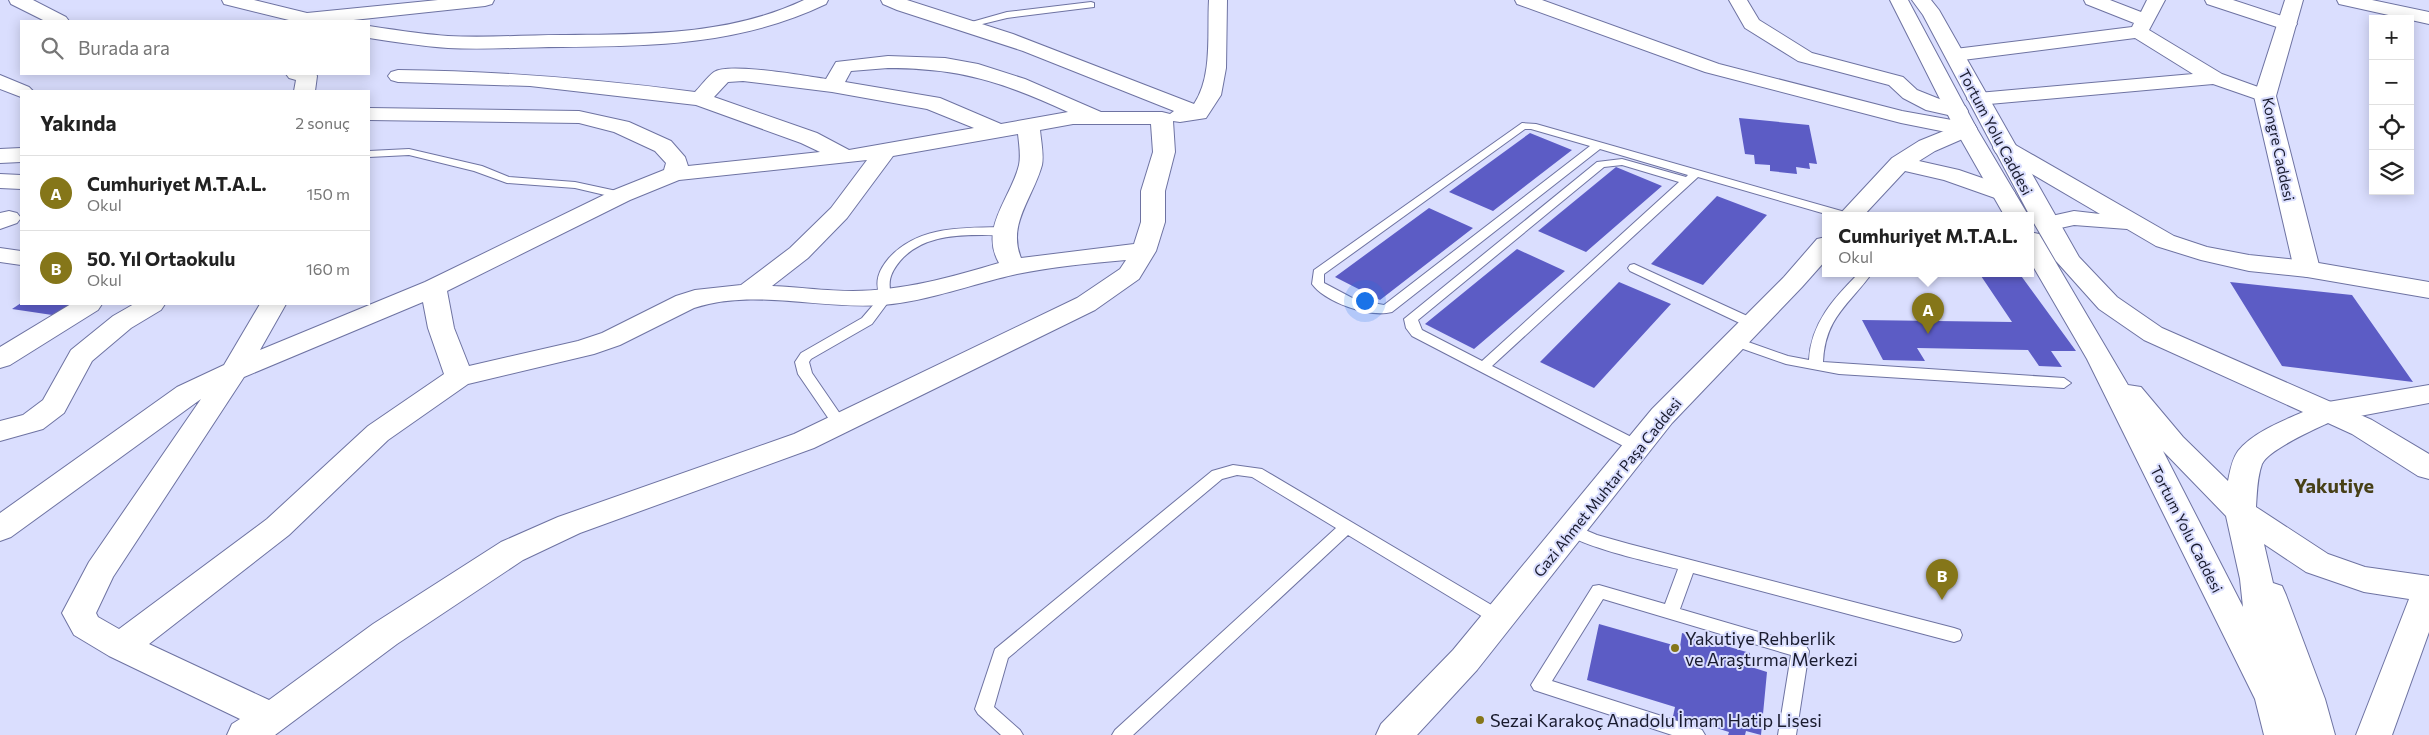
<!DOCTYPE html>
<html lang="tr">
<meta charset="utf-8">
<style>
:root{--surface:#fff;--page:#f6f6f6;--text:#222;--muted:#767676;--line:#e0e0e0;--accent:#857619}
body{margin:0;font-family:Commissioner,sans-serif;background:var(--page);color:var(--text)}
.controls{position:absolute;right:15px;top:15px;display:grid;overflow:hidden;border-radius:0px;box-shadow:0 2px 12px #0003}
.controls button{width:45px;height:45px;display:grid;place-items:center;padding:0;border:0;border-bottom:1px solid var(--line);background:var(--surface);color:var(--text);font:25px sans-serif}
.you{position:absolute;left:1364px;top:300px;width:18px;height:18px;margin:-12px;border:4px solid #fff;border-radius:50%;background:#1a73e8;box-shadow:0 0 0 8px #1a73e833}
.badge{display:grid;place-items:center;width:32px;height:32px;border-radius:50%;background:var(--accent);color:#fff;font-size:16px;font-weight:700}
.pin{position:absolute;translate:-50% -41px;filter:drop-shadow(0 1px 2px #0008)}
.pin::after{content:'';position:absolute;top:26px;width:18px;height:15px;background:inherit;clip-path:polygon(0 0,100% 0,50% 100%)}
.popup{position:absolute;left:1822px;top:212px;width:212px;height:65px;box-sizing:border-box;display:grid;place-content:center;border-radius:0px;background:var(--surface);filter:drop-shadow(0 1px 4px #0005);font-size:16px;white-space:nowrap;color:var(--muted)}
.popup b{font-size:19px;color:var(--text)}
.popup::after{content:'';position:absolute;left:50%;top:100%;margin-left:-10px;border:10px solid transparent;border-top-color:var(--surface)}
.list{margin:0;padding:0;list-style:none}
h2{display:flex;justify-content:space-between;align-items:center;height:65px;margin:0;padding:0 20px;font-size:21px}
h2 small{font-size:16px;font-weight:400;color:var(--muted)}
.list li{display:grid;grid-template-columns:32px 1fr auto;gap:15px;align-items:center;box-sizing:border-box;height:75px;padding:0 20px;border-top:1px solid var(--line)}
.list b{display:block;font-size:19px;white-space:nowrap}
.list p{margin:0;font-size:16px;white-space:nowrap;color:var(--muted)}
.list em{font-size:16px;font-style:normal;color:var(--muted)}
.icon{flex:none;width:28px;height:28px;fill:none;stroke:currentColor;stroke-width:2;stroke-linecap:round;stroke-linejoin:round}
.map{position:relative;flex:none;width:2429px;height:735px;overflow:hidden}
.search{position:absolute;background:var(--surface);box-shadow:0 2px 12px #0003;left:20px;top:20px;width:350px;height:55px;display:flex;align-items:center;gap:12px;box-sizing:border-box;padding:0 18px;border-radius:0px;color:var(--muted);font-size:19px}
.panel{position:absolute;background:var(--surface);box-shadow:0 2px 12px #0003;left:20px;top:90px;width:350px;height:215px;border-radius:0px}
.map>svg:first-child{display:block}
.building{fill:#5c5cc5}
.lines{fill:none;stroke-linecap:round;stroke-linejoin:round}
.service-casing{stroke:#6e73a2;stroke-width:2}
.minor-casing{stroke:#6e73a2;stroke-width:2}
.tertiary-casing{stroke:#6e73a2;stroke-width:2}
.secondary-casing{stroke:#6e73a2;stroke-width:2}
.trunk-casing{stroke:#6e73a2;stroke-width:2}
.service{fill:#fff;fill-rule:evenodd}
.minor{fill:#fff;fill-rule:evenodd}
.tertiary{fill:#fff;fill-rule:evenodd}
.secondary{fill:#fff;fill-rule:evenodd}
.trunk{fill:#fff;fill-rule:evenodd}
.poi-dot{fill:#857619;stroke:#dadefe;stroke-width:2}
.labels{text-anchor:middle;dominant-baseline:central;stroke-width:4;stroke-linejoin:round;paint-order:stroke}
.street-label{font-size:15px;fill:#191b2e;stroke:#dadefe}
.near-poi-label{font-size:18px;fill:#191b2e;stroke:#dadefe;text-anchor:start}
.district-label{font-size:20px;font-weight:bold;fill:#474017;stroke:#dadefe}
</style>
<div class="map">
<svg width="2429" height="735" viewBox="0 0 2429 735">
<rect width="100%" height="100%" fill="#dadefe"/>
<path class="building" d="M 1739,118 L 1809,125 L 1817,164 L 1809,163 L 1810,169 L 1796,167 L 1797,174 L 1770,171 L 1770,165 L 1755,164 L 1754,155 L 1745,154 Z
M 1530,133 L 1572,150 L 1493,211 L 1449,192 Z
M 1616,167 L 1662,186 L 1586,252 L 1538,231 Z
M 1717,196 L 1767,215 L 1703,285 L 1651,264 Z
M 1429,208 L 1473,228 L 1380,300 L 1335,277 Z
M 1517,249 L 1565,271 L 1474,349 L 1425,324 Z
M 1979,273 L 2019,273 L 2076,351 L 2051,351 L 2062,367 L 2039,366 L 2028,350 L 1917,348 L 1925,361 L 1883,360 L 1862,320 L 2012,322 Z
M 1619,282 L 1671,304 L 1594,388 L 1540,362 Z
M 2230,282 L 2352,295 L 2413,382 L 2282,366 Z
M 21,303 L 21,304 L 79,304 L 59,316 L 12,309 Z
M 1599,624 L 1680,647 L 1682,633 L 1750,653 L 1748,666 L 1767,672 L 1761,735 L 1746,731 L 1745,735 L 1728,735 L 1729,732 L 1697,722 L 1697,729 L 1672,721 L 1675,707 L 1587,680 Z"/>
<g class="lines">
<g class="service-casing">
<path id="service" d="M 1091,2 L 1094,3 L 1094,7 L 1007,18 L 966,28 L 961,25 L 1007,12 Z
M 1522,123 L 1536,124 L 1845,212 L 1847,215 L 1829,215 L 1698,177 L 1492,366 L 1643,443 L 1645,447 L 1643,451 L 1633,451 L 1412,336 L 1406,328 L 1404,319 L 1597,162 L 1622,159 L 1686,177 L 1688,175 L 1600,149 L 1392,312 C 1369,318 1325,302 1312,284 L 1314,270 ZM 1525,129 L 1531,129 L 1590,146 L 1384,305 L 1356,300 L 1324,283 L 1324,274 ZM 1622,165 L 1679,182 L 1482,361 L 1422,330 L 1418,320 L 1604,167 Z
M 409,149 L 482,166 L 509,177 L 575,182 L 626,193 L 628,195 L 622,199 L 575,188 L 507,183 L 474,171 L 409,155 L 369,157 L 369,151 Z
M 1005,227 L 1009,228 L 1011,231 L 1009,234 C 1001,236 991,235 982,235 C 952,235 921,237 900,261 C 890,273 887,283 892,297 L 872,324 L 811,359 L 809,362 L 812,373 L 847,424 L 840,429 L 835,428 L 798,374 L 795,362 L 801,353 L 862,318 L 880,297 C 874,281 879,270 889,258 C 919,225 964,228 1005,227 Z
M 1634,264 L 1756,320 L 1758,323 L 1751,327 L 1746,326 L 1630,271 L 1628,268 L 1630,265 Z
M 1859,273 L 1872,273 C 1849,305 1825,317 1823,362 L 2064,378 L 2071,383 L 2064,388 L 1839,374 L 1786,364 L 1729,344 L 1727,341 L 1734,337 L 1788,356 L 1809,360 C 1811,323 1834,298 1859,273 Z
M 1233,465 L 1262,469 L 1505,613 L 1507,618 L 1505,623 L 1499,625 L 1493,623 L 1348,535 L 1133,735 L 1112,735 L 1115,730 L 1336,528 L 1252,477 L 1237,475 L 1222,479 L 1008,658 L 994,707 L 1020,730 L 1023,735 L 1001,735 L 978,714 L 975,709 L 995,649 L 1212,471 Z
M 1571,524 L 1597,535 L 1629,544 L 1954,628 L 1960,630 L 1962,635 L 1960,640 L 1954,642 L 1693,573 L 1680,609 L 1806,646 L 1809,651 L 1796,735 L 1778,735 L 1791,655 L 1603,599 L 1552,681 L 1696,727 L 1702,730 L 1705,735 L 1672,735 L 1534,690 L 1531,685 L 1593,586 L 1599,585 L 1665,604 L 1678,569 C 1658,564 1572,545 1563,530 L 1565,526 Z"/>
</g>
<g class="minor-casing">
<path id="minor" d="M 9,0 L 33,0 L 66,17 L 69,21 L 45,21 L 11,4 Z
M 222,0 L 254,0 L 307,13 L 438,0 L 494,0 L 492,4 L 485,6 L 344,21 L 293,21 L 224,4 Z
M 804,0 L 828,0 L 826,4 C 740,45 655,46 562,47 C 524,47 486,50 448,48 C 421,46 395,42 369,38 L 369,26 C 395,30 421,34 448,36 C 486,38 524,35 562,35 C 644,34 728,36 804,0 Z
M 881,0 L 907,0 L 1013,34 L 1194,104 C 1213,76 1207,32 1209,0 L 1227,0 L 1226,68 L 1221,95 L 1206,118 L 1180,122 L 1173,121 L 1175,152 L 1165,191 L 1165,222 L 1156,251 L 1139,279 L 1095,310 L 814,448 L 580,533 L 523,560 L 397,644 L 275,735 L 227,735 L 232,724 L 240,719 L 109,656 L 74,635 L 62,613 L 89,562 L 201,399 L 11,537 L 0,541 L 0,513 L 177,387 L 224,365 L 260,304 L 286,304 L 260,350 L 425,282 L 614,190 L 664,170 L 666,163 L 655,151 L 614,132 L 579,123 L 369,120 L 369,108 L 579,111 L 629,122 L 671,141 L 685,157 L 688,166 L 820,152 L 801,143 L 696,105 L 530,86 L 398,82 L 391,80 L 388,76 L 391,72 L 398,70 C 498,71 596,79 695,92 C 701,86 707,77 714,72 C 728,62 805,76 826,79 L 836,62 L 888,56 L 945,58 L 978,64 L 1025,79 L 1101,112 L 1162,112 L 1170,114 L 1174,111 L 1023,51 L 897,10 L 883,4 ZM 888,68 C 960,68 1003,82 1068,112 L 1001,124 L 940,98 L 845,82 L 851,71 ZM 743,81 L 832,92 L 927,109 L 974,128 L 849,150 L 817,133 L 714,97 L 728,82 ZM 1073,124 L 1151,124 L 1153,152 L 1141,191 L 1141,222 L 1134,244 L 1021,258 C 1007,224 1033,198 1042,165 C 1044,155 1041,141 1040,130 ZM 1018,134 C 1019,143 1021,156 1019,165 C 1011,198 979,228 999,263 C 952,277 902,291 853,291 C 826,291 799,287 772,286 L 808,258 L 847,218 L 893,156 ZM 867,160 L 831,208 L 790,248 L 741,285 L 695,290 L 676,296 L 602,333 L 578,341 L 469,366 L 454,328 L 447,291 L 630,200 L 679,180 ZM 1126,260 L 1120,269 L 1077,298 L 794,434 L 558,517 L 501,542 L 373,624 L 269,700 L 149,644 L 289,535 L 388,440 L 468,384 L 594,354 L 620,345 L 694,308 C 754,288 821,310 883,305 C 929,301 972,284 1017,274 C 1052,267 1090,263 1126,260 ZM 423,302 L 428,328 L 444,374 L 368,426 L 267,519 L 119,629 L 98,617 L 96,613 L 113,577 L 244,377 Z
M 1515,0 L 1542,0 L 1719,64 L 1902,111 L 1974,124 L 1977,129 L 1974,134 L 1966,136 L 1901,123 L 1705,72 L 1517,4 Z
M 1729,0 L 1747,0 L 1759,20 L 1812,53 L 1903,77 L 1917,90 L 1942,100 L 1965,106 L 1968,111 L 1965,116 L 1957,117 L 1926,110 L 1903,98 L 1889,85 L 1798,61 L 1745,28 Z
M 2084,0 L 2110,0 L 2141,12 L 2147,0 L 2165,0 L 2149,30 L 2222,74 L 2272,92 L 2276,96 L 2272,100 L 2265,102 L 2213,84 L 1978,105 L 1971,103 L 1967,99 L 1971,95 L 1978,93 L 2193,74 L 2135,38 L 1955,61 L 1948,59 L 1945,55 L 1948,51 L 1955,49 L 2132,27 L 2134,23 L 2086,4 Z
M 2205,0 L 2233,0 L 2294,20 L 2297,24 L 2294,28 L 2287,30 L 2280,28 L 2207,4 Z
M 2337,0 L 2372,0 L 2429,12 L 2429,24 L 2339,4 Z
M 286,74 L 316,74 L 317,76 L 315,91 L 294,91 L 296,80 L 289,78 Z
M 0,75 L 29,87 L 33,91 L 21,91 L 21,97 L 0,89 Z
M 2004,141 L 2012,143 L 2174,236 L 2207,247 L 2249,255 L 2307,261 L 2429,282 L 2429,298 L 2307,277 L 2249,271 L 2201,260 L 2156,246 L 2127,229 L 2074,225 L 2047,231 L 2038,229 L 2035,224 L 2038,219 L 2074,211 L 2100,214 L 1996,153 L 1993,148 L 1996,143 Z
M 21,148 L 21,162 L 0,163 L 0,149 Z
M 0,174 L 21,175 L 21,189 L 0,188 Z
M 9,211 L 17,213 L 21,218 L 17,223 L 0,229 L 0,213 Z
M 0,248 L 21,251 L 21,265 L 0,262 Z
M 71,304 L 102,304 L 98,310 L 10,365 L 0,368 L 0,347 Z
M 134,304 L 165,304 L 161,310 L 131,328 L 92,361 L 64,413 L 43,429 L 0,441 L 0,421 L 23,415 L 43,400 L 71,350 L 113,316 Z"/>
</g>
<g class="tertiary-casing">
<path id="tertiary" d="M 2285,0 L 2303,0 L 2276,96 L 2320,269 L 2316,274 L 2307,277 L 2298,274 L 2294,269 L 2254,96 Z
M 1966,122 L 1974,124 L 1977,129 L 1974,134 L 1935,151 L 1919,161 L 1959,170 L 2011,188 L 2015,193 L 2011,198 L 2003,200 L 1995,198 L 1944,180 L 1905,171 L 1864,215 L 1839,215 L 1892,158 L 1919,141 Z
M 1826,237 L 1826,260 L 1802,287 L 1672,423 L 1477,670 L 1417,735 L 1376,735 L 1381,724 L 1453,650 L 1652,409 L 1784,277 L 1817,239 Z"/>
</g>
<g class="secondary-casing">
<path id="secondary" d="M 2429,385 L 2429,403 L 2328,422 L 2318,419 L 2314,412 L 2318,405 L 2328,402 Z"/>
</g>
<g class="trunk-casing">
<path id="trunk" d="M 1890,0 L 1908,0 L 1977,129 L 2028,215 L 2004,215 L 1955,129 Z
M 1912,0 L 1931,0 L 1939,10 L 2079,257 L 2117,297 L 2162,328 L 2372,420 L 2429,454 L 2429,479 L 2418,476 L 2352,434 L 2328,423 C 2313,430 2268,450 2262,464 C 2257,478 2257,493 2256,507 L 2328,554 L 2365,567 L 2429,576 L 2429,632 L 2392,735 L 2356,735 L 2409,599 L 2364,592 L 2306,572 L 2264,544 L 2273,583 L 2282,586 L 2286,595 L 2325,699 L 2335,735 L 2264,735 L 2255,699 L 2087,359 L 2030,261 L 2030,232 L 2039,234 L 2042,239 L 2128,385 L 2141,387 L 2183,437 L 2228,481 C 2230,471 2232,459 2238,451 C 2252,433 2282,421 2303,412 L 2144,340 L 2099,309 L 2056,261 L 2031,218 L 1923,15 ZM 2163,451 L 2226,516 L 2240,579 L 2243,607 Z"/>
</g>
<use href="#service" class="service"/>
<use href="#minor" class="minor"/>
<use href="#tertiary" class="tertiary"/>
<use href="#secondary" class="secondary"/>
<use href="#trunk" class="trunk"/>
</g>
<g class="poi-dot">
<circle cx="1675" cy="648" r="5"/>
<circle cx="1480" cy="720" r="5"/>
</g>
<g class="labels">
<g class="street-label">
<text transform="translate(1996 132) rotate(62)">Tortum Yolu Caddesi</text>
<text transform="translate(2279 149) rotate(78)">Kongre Caddesi</text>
<text transform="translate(1607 487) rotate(-51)">Gazi Ahmet Muhtar Paşa Caddesi</text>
<text transform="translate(2187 529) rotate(63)">Tortum Yolu Caddesi</text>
</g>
<g class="near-poi-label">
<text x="1685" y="638">Yakutiye Rehberlik<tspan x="1685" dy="21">ve Araştırma Merkezi</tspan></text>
<text x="1490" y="720">Sezai Karakoç Anadolu İmam Hatip Lisesi</text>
</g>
<g class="district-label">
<text x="2334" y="485">Yakutiye</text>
</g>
</g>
</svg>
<div class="controls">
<button>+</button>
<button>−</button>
<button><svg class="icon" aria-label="locate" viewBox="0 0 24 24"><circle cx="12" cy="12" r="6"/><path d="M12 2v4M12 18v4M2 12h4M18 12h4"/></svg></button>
<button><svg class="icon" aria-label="layers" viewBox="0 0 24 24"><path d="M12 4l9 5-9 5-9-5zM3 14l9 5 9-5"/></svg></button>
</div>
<div class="you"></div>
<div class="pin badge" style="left:1928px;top:334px">A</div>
<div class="popup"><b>Cumhuriyet M.T.A.L.</b>Okul</div>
<div class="pin badge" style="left:1942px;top:600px">B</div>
<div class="search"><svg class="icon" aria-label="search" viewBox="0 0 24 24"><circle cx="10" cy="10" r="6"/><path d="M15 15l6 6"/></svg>Burada ara</div>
<section class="panel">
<h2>Yakında<small>2 sonuç</small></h2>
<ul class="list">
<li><span class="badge">A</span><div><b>Cumhuriyet M.T.A.L.</b><p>Okul</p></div><em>150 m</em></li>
<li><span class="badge">B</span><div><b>50. Yıl Ortaokulu</b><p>Okul</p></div><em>160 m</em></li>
</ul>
</section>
</div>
